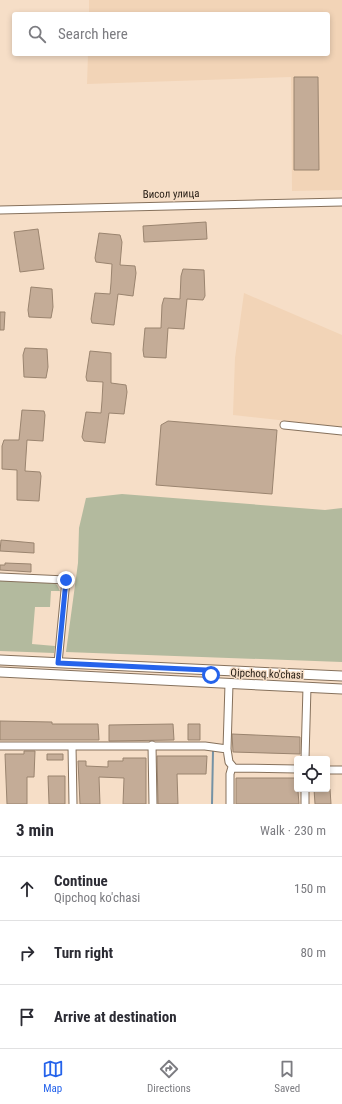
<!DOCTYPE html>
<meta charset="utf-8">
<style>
:root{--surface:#fff;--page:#f7f7f7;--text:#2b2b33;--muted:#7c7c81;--line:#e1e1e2;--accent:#2563eb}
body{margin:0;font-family:"Roboto Condensed",sans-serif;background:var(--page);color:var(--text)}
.controls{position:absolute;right:12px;bottom:12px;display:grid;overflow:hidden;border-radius:4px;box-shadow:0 2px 6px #0003}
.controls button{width:36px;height:36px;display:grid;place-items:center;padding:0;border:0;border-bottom:1px solid var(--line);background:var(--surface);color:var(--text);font:20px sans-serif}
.stop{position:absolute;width:12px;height:12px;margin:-9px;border:3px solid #2563eb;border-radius:50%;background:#fff}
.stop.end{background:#2563eb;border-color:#fff;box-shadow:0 1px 4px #0008}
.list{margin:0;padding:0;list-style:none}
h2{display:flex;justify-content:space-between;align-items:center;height:52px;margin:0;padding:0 16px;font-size:17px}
h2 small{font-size:13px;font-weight:400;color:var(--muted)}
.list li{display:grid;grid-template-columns:26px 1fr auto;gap:12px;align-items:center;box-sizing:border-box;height:64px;padding:0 16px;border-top:1px solid var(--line)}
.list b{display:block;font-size:15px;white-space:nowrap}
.list p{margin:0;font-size:13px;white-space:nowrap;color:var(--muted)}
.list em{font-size:13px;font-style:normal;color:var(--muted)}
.icon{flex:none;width:22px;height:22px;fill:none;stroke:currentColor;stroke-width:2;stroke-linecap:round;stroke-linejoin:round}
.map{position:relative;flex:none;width:342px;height:804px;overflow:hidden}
.search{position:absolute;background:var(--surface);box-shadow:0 2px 6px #0003;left:12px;right:12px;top:12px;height:44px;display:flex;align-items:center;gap:10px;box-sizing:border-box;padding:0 14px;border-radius:4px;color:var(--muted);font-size:15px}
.sheet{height:244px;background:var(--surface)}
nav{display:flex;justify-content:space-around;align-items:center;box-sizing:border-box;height:56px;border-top:1px solid var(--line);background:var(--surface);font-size:11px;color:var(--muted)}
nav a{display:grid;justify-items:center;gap:2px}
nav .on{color:var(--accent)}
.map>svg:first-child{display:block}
.built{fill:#f2d4b7}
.green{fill:#b3ba9e}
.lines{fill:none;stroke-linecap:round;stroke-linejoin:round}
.stream{stroke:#7592a5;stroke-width:2}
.building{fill:#c4ac97;stroke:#9a846f}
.minor-casing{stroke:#86715c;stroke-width:9}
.major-casing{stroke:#86715c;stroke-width:11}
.minor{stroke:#fff;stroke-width:7}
.major{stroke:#fff;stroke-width:9}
.route{stroke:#2563eb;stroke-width:5}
.labels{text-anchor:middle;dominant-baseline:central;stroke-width:3;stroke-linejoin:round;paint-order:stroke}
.street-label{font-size:11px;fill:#231a12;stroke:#f6dec7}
</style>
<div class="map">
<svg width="342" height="804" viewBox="0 0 342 804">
<rect width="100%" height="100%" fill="#f6dec7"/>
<path class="built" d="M 89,0 L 342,0 L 342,190 L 292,191 L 291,77 L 87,84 L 88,54 L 328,54 L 328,14 L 89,14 Z
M 244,293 L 342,335 L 342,427 L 233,415 L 235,358 Z"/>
<path class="green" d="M 122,494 L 325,510 L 342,508 L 342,662 L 66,652 L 78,563 L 79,528 L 86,498 Z
M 0,580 L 52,582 L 57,585 L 60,591 L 51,591 L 50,607 L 35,607 L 32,644 L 55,646 L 54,653 L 0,651 Z"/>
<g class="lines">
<path class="stream" d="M 212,804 L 213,751"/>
</g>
<path class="building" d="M 294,77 L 318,77 L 319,170 L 294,170 Z
M 206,222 L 207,239 L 144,242 L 143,226 Z
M 38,229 L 44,269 L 20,272 L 14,232 Z
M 99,233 L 120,235 L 122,242 L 120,265 L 135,266 L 136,273 L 133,296 L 118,294 L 114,325 L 92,323 L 91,319 L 95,293 L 110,294 L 111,283 L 112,264 L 96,262 L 95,258 Z
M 183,269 L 204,270 L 205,296 L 203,300 L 187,299 L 184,329 L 168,328 L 166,358 L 144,357 L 143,350 L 145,328 L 161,328 L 162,305 L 164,298 L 180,299 L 181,276 Z
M 31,287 L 52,289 L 53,307 L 51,318 L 29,317 L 28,310 Z
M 0,312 L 5,312 L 4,330 L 0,330 Z
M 25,348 L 47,349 L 48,367 L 46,378 L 24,377 L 23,355 Z
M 90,351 L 111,353 L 111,383 L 126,385 L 127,392 L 124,414 L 109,413 L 105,443 L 84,441 L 82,437 L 86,412 L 101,413 L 102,401 L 103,382 L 87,381 L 86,377 Z
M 22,410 L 44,411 L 45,415 L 43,441 L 27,440 L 25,471 L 40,472 L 41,476 L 39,501 L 17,500 L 17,470 L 2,469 L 2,446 L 4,440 L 19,440 Z
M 168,421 L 277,430 L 272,494 L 156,485 L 161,425 Z
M 1,540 L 34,543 L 34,553 L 0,551 Z
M 5,563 L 31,564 L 31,572 L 0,570 L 0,565 L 5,565 Z
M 0,721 L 52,722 L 52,724 L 98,724 L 99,740 L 0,740 Z
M 173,724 L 174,740 L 109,741 L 109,725 Z
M 188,724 L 200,724 L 200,740 L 188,740 Z
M 232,734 L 300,737 L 300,754 L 233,752 Z
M 24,751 L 35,751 L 34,777 L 27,777 L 27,804 L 7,804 L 5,754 L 24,754 Z
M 47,754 L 63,754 L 63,760 L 47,760 Z
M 157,756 L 207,756 L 206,774 L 177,774 L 178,804 L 158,804 Z
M 123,758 L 146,758 L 146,804 L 123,804 L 124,778 L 99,777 L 100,804 L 80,804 L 78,761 L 86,761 L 86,766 L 108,767 L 108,761 L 123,761 Z
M 48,776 L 65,776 L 65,804 L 49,804 Z
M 236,778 L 297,778 L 299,804 L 236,804 Z
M 314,789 L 330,789 L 331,804 L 315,804 Z"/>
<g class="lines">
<g class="minor-casing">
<path id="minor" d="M 0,210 L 342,202
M 284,425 L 342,431
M 0,577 L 66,580 L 58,663
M 152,745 L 153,804
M 0,746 L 205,746 L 227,749 L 229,762 L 234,768 L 297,769
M 72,746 L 73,804
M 227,749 L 229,684
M 305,759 L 307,687
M 327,770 L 342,770
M 305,789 L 305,804
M 230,804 L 230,774 L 232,767"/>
</g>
<g class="major-casing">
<path id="major" d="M 0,660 L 342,676
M 0,672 L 342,689"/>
</g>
<use href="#minor" class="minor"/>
<use href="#major" class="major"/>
</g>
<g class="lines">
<path class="route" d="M 66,580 L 58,663 L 206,670 L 211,675"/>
</g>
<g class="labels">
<g class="street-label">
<text transform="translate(171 194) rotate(-1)">Висол улица</text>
<text transform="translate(267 674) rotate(2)">Qipchoq ko'chasi</text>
</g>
</g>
</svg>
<div class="controls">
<button><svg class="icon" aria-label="locate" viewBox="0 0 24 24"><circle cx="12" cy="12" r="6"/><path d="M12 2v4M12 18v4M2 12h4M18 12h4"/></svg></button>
</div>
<div class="stop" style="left:211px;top:675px"></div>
<div class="stop end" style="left:66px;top:580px"></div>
<div class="search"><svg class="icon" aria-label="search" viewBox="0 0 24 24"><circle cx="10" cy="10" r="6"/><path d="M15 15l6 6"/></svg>Search here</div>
</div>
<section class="sheet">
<h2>3 min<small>Walk · 230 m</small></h2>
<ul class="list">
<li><svg class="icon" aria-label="ahead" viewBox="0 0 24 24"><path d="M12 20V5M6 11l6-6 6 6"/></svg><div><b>Continue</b><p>Qipchoq ko'chasi</p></div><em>150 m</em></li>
<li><svg class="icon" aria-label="right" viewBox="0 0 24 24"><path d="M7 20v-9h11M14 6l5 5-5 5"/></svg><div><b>Turn right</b></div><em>80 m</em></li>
<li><svg class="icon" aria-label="arrive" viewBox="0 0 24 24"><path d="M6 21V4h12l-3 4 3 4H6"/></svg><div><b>Arrive at destination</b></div></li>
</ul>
</section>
<nav>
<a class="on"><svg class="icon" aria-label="map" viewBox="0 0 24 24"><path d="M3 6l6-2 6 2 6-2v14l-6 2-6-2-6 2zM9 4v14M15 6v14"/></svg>Map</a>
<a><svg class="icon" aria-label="directions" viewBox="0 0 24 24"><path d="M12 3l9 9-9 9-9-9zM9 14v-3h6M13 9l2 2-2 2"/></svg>Directions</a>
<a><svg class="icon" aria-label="saved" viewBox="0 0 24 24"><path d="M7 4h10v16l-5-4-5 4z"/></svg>Saved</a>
</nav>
